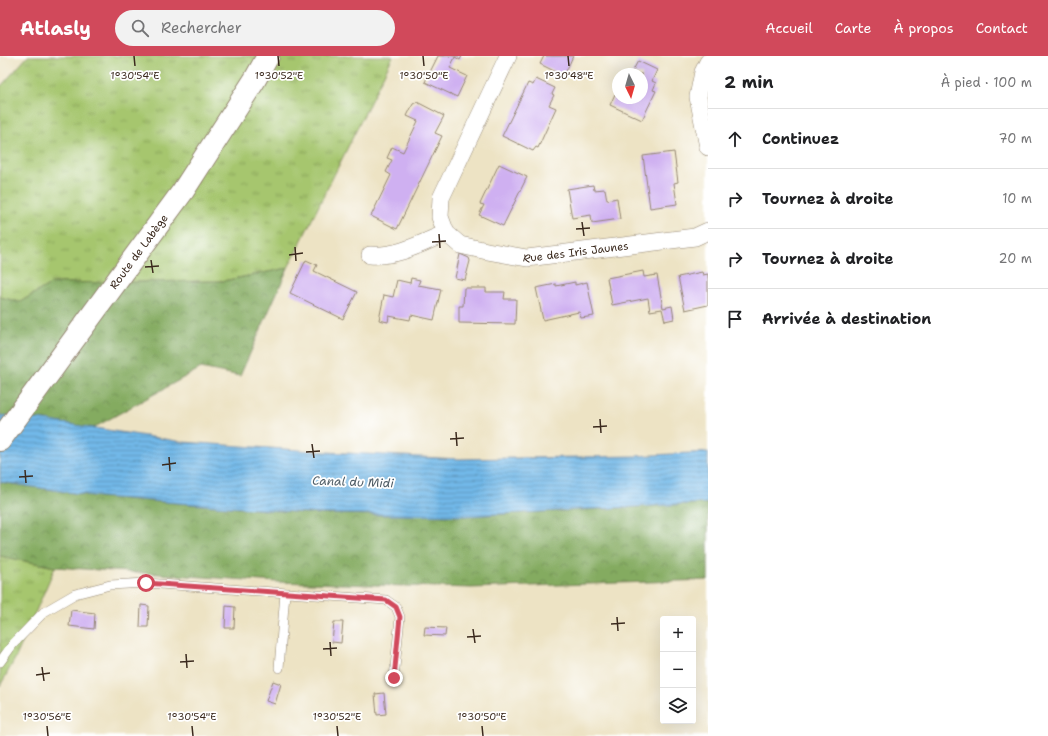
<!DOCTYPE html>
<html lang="fr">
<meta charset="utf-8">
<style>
:root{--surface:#fff;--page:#f2f2f2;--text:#202124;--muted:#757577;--line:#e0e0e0;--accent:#d1495b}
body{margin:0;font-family:"Shantell Sans",sans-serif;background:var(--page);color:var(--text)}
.controls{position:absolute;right:12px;bottom:12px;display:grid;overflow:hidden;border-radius:4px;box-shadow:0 4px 16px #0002}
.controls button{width:36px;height:36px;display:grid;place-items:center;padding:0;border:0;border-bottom:1px solid var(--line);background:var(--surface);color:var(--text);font:20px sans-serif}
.compass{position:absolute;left:612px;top:12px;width:36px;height:36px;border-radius:50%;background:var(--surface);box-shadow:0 4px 16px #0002;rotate:175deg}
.stop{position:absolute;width:12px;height:12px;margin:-9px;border:3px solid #d1495b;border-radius:50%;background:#fff}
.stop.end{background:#d1495b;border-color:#fff;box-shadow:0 1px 4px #0008}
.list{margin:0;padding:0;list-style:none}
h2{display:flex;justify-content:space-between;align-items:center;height:52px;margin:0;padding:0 16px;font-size:17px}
h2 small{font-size:13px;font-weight:400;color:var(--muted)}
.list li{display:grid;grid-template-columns:26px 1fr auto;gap:12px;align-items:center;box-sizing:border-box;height:60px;padding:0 16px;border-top:1px solid var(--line)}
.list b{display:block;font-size:15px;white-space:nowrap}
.list em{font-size:13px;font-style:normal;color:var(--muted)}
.icon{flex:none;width:22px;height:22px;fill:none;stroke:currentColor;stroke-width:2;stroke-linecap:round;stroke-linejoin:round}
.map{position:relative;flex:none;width:708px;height:680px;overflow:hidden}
header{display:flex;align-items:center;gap:24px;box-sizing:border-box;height:56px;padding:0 20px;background:var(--accent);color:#fff}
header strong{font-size:19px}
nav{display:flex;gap:22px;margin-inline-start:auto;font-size:14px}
.search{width:280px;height:36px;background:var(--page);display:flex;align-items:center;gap:10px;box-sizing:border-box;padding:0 14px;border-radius:22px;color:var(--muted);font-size:15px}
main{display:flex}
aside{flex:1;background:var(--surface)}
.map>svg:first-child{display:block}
.grass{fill:url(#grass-tufts);stroke:#707846}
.forest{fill:url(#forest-crowns);stroke:#606a40}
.water{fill:url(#water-rules);stroke:#567183}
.building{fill:#cfb0f1}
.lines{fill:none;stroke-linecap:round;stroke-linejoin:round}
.service-casing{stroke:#948671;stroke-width:10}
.minor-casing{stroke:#948671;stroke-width:18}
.tertiary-casing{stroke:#948671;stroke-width:24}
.service{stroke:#fff;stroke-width:9}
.minor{stroke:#fff;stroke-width:17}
.tertiary{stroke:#fff;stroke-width:22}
.route{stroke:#d1495b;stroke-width:5}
.ticks{fill:none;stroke:#3b2a1e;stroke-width:1.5}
.labels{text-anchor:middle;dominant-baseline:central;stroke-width:3.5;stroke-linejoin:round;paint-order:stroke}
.street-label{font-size:11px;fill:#3b2a1e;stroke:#fff}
.water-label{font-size:12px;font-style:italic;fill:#4e5c65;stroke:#fff}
.ticks-label{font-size:10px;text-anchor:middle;fill:#3b2a1e;stroke:#fff;stroke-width:3.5;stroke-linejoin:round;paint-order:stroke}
</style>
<header>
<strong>Atlasly</strong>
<div class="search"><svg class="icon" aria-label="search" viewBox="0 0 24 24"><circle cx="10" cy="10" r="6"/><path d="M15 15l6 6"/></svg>Rechercher</div>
<nav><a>Accueil</a><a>Carte</a><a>À propos</a><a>Contact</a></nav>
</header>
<main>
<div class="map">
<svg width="708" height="680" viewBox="0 0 708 680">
<defs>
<pattern id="grass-tufts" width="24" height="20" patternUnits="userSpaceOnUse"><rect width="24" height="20" fill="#a6c66e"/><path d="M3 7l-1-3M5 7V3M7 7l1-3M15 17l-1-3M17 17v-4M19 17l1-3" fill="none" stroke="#88a15a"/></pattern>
<pattern id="forest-crowns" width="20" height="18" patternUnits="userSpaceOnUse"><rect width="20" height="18" fill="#84ab61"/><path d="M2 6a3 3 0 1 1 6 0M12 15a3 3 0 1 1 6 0" fill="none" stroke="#6d8b4f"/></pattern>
<pattern id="water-rules" width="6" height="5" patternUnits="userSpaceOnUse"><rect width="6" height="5" fill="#71b8e8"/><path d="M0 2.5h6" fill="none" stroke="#5e96bb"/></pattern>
</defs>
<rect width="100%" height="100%" fill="#fff"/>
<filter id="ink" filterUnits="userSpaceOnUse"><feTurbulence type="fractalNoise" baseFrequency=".025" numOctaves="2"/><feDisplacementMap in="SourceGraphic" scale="8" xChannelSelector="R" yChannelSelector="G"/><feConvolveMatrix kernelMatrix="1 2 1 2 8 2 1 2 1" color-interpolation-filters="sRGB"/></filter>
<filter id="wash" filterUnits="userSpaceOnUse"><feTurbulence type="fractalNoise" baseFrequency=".012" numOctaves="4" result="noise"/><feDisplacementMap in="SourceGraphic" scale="16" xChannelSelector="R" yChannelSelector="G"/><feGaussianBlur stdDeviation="0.9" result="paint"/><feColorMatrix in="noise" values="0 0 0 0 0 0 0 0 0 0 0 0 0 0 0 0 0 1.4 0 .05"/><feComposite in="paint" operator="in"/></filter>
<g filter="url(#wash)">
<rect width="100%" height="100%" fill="#ede3c4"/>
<path class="grass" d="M 28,0 L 393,0 L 288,212 L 223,225 L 52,227 L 20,246 L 0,241 L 0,29 L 1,30 Z
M 0,500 L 55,511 L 16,601 L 0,630 Z"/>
<path class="forest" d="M 288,212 L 240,320 L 201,312 L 0,424 L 0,241 L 20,246 L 52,227 L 223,225 Z
M 0,426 L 100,441 L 320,458 L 466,460 L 708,447 L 708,524 L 471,532 L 277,526 L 55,511 L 0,500 Z"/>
<path class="water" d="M 0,359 L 44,364 L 183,386 L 327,396 L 459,403 L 636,400 L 708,396 L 708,447 L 466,460 L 320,458 L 100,441 L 0,426 Z"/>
<g id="blocks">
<path class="building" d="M 438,0 L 462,0 L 460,4 L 455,1 L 450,12 L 467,20 L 457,41 L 425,26 Z
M 544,0 L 573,0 L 564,20 L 540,8 Z
M 638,5 L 657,14 L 652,25 L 656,27 L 653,34 L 656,35 L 642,64 L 610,49 L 615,38 L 618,39 L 618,42 L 642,42 L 642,18 L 631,18 Z
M 536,23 L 555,32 L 552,38 L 554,39 L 549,49 L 556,52 L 538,92 L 536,91 L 533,95 L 502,80 L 528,27 L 533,29 Z
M 417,46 L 444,60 L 435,77 L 442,80 L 397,173 L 371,160 L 391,119 L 386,116 L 392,104 L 387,102 L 392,91 L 403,96 L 418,65 L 407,60 L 413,48 Z
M 674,96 L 678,126 L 674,127 L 677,148 L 650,152 L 643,100 Z
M 499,108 L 527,121 L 503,170 L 479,159 L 484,149 L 480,148 Z
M 593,129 L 594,134 L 605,133 L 607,144 L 617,142 L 620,163 L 592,167 L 591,159 L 572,162 L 567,133 Z
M 460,198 L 469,202 L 470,205 L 465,224 L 455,222 Z
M 306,204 L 317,209 L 314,215 L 357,236 L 343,263 L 290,237 Z
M 643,215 L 644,221 L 657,219 L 663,252 L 672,250 L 674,263 L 665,265 L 662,253 L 650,255 L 648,242 L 612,249 L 607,222 Z
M 702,216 L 703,219 L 708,218 L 708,249 L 685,254 L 678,221 Z
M 411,222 L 420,224 L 418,229 L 441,233 L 434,264 L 411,259 L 410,264 L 389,260 L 388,266 L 379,264 L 384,239 L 393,241 L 397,224 L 410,227 Z
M 575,226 L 575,229 L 587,226 L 594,260 L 581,262 L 579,256 L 543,264 L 536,232 L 556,228 L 556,230 Z
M 464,232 L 486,232 L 486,236 L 505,236 L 504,243 L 516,243 L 515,268 L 459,267 L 459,250 L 463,250 Z
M 141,549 L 149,550 L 148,571 L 140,571 Z
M 226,550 L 235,551 L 234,572 L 225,572 Z
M 71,554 L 95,557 L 94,573 L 69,570 Z
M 334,566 L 343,566 L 341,587 L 332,586 Z
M 425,571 L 446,572 L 445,580 L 424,579 Z
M 273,625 L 281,628 L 275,648 L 266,645 Z
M 384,637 L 386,658 L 377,659 L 375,638 Z"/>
</g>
</g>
<g filter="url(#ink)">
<use href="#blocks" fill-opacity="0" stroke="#948671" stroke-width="1"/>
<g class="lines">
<g class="service-casing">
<path id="service" d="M 0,606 L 13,588 L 44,556 L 75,538 L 110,529 L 146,527 L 386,544 L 396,551 L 400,561 L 394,622
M 279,612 L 285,537"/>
</g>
<g class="minor-casing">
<g id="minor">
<path id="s1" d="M 508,0 L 441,142 L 440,161 L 446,177 L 460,189 L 487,195 L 527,202 L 695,181 L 708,175"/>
<path d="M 708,6 L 703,16 L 698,41 L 708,91"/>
<path d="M 370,199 C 398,201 422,187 446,177"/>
</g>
</g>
<g class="tertiary-casing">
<g id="tertiary">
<path id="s2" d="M 0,384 L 183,135 L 254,25 L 268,0"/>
</g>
</g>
<use href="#service" class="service"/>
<use href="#minor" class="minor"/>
<use href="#tertiary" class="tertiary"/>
</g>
</g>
<g class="lines" filter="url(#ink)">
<path class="route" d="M 146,527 L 386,544 L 396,551 L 400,561 L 394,622"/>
</g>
<path class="ticks" d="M 134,0 L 135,10M 278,0 L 279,10M 423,0 L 424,10M 568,0 L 569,10M 582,166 L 584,180M 576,173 L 590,172M 439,178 L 440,192M 432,186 L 446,185M 295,191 L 296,205M 289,199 L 303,197M 151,204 L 153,217M 145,211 L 159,210M 600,363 L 601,377M 593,371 L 607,370M 456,376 L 457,390M 450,383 L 464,382M 312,388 L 314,402M 306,396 L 320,395M 169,401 L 170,415M 162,409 L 176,407M 25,414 L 26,427M 19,421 L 33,420M 617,561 L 618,575M 611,568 L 625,567M 473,573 L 475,587M 467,581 L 481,580M 330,586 L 331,600M 323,593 L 337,592M 186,598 L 187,612M 180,606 L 194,605M 42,611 L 44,625M 36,619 L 50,617M 47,670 L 48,680M 192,670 L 193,680M 337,670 L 338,680M 482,670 L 483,680"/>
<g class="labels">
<g class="street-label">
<text stroke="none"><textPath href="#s1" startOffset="329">Rue des Iris Jaunes</textPath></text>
<text stroke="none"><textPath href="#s2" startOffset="234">Route de Labège</textPath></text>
</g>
<g class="water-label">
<text transform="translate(353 426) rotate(2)">Canal du Midi</text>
</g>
</g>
<g class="ticks-label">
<text x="135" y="23">1°30'54"E</text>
<text x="279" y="23">1°30'52"E</text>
<text x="424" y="23">1°30'50"E</text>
<text x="569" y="23">1°30'48"E</text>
<text x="47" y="664">1°30'56"E</text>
<text x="192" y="664">1°30'54"E</text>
<text x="337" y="664">1°30'52"E</text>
<text x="482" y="664">1°30'50"E</text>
</g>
</svg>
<div class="controls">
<button>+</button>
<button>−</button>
<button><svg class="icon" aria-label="layers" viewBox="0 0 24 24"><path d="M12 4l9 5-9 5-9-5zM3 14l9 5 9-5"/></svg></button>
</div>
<svg class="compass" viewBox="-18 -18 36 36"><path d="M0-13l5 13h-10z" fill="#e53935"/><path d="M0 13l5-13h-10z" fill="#757577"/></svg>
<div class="stop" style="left:146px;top:527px"></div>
<div class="stop end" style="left:394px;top:622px"></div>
</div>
<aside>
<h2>2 min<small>À pied · 100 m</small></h2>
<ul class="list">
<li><svg class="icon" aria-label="ahead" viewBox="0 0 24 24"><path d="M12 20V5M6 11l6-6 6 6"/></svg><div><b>Continuez</b></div><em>70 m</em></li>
<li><svg class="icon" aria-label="right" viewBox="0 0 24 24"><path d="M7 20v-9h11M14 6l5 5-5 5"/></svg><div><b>Tournez à droite</b></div><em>10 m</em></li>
<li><svg class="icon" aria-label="right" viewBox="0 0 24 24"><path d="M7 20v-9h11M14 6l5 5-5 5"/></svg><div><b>Tournez à droite</b></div><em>20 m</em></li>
<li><svg class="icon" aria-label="arrive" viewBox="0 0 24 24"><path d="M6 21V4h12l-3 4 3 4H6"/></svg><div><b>Arrivée à destination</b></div></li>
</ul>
</aside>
</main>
